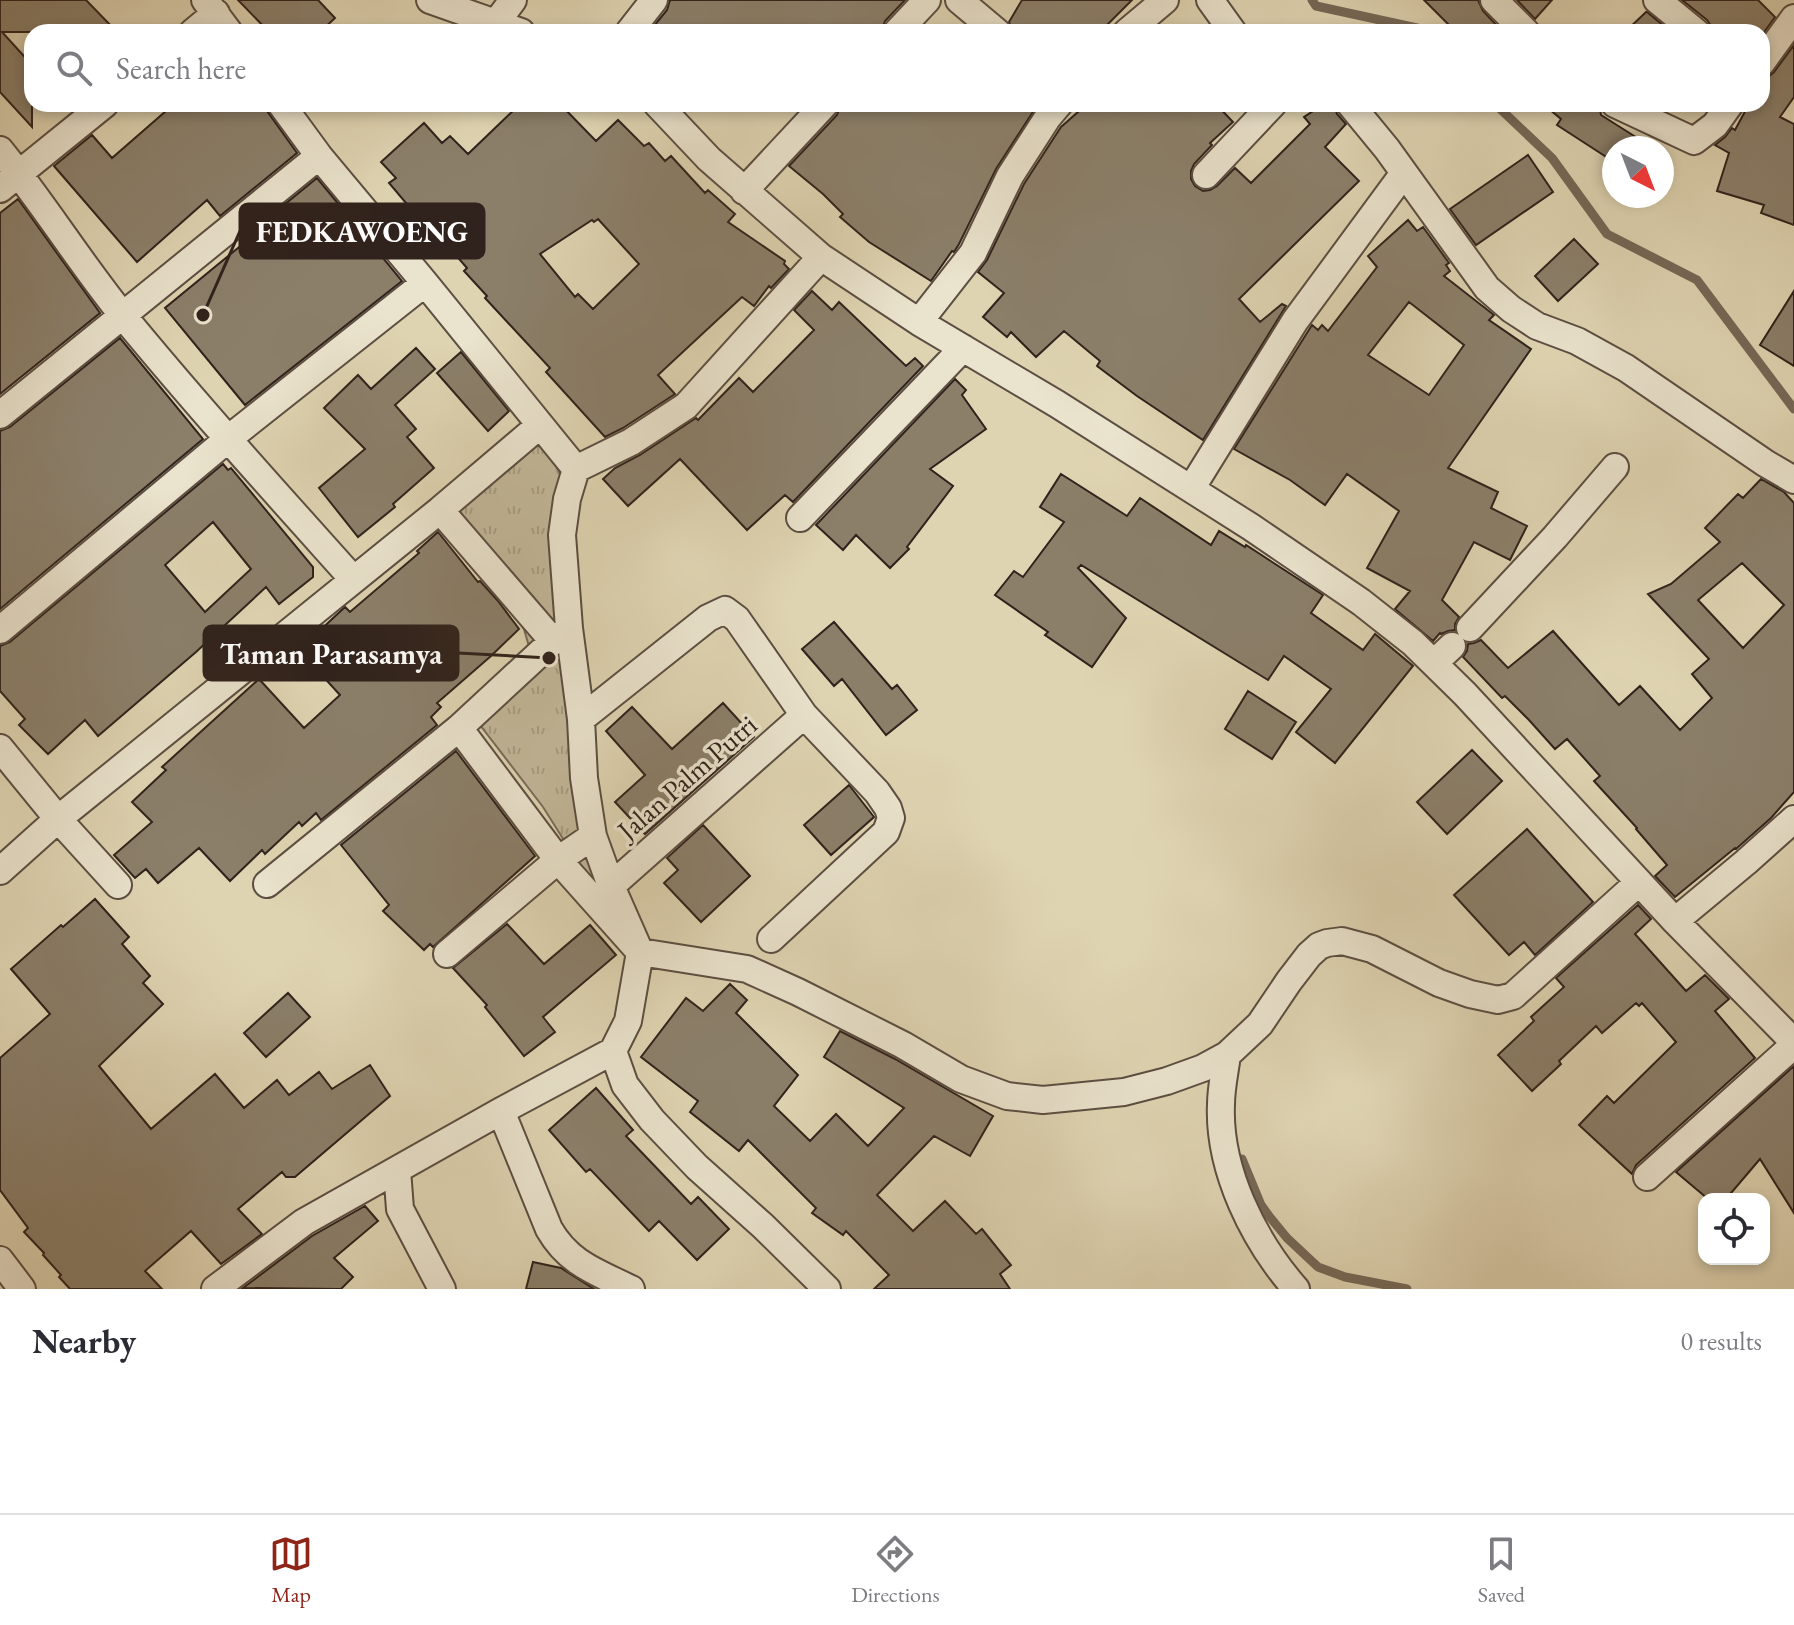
<!DOCTYPE html>
<style>
:root{--surface:#fff;--page:#f7f7f7;--text:#2b2b33;--muted:#7c7c81;--line:#e1e1e2;--accent:#8f2418}
body{margin:0;font-family:"EB Garamond",serif;background:var(--page);color:var(--text)}
.controls{position:absolute;right:24px;bottom:24px;display:grid;overflow:hidden;border-radius:16px;box-shadow:0 4px 12px #0003}
.controls button{width:72px;height:72px;display:grid;place-items:center;padding:0;border:0;border-bottom:2px solid var(--line);background:var(--surface);color:var(--text);font:40px sans-serif}
.compass{position:absolute;left:1602px;top:136px;width:72px;height:72px;border-radius:50%;background:var(--surface);box-shadow:0 4px 12px #0003;rotate:138deg}
.list{margin:0;padding:0;list-style:none}
h2{display:flex;justify-content:space-between;align-items:center;height:104px;margin:0;padding:0 32px;font-size:34px}
h2 small{font-size:26px;font-weight:400;color:var(--muted)}
.icon{flex:none;width:44px;height:44px;fill:none;stroke:currentColor;stroke-width:2;stroke-linecap:round;stroke-linejoin:round}
.map{position:relative;flex:none;width:1794px;height:1289px;overflow:hidden}
.search{position:absolute;background:var(--surface);box-shadow:0 4px 12px #0003;left:24px;right:24px;top:24px;height:88px;display:flex;align-items:center;gap:20px;box-sizing:border-box;padding:0 28px;border-radius:24px;color:var(--muted);font-size:30px}
.sheet{height:224px;background:var(--surface)}
nav{display:flex;justify-content:space-around;align-items:center;box-sizing:border-box;height:112px;border-top:2px solid var(--line);background:var(--surface);font-size:22px;color:var(--muted)}
nav a{display:grid;justify-items:center;gap:4px}
nav .on{color:var(--accent)}
.map>svg:first-child{display:block}
.park{fill:url(#park-tufts);stroke:#786c5a;stroke-width:2}
.lines{fill:none;stroke-linecap:round;stroke-linejoin:round}
.stream{stroke:#766857;stroke-width:9}
.building{fill:#8b7f6a;stroke:#30221c;stroke-width:2;fill-rule:evenodd}
.minor-casing{stroke:#5c4e42;stroke-width:30}
.minor{stroke:#eae3cd;stroke-width:26}
.labels{text-anchor:middle;dominant-baseline:central;stroke-width:7;stroke-linejoin:round;paint-order:stroke}
.street-label{font-size:28px;fill:#30221c;stroke:#eae3cd}
.leader{fill:none;stroke:#30221c;stroke-width:3}
.callout-dot{fill:#30221c;stroke:#eae3cd;stroke-width:3}
.callout{fill:#30221c;stroke:#30221c;stroke-width:3}
.callout-label{font-size:30px;text-anchor:middle;font-weight:bold;fill:#fff}
</style>
<div class="map">
<svg width="1794" height="1289" viewBox="0 0 1794 1289">
<defs>
<pattern id="park-tufts" width="24" height="20" patternUnits="userSpaceOnUse" patternTransform="scale(2)"><rect width="24" height="20" fill="#c1b698"/><path d="M3 7l-1-3M5 7V3M7 7l1-3M15 17l-1-3M17 17v-4M19 17l1-3" fill="none" stroke="#a69c82"/></pattern>
</defs>
<rect width="100%" height="100%" fill="#dfd4b2"/>
<filter id="stains"><feTurbulence type="fractalNoise" baseFrequency=".0025" numOctaves="4"/><feColorMatrix values="0 0 0 0 .2 0 0 0 0 .09 0 0 0 0 .02 0 0 0 .5 -.17"/></filter>
<radialGradient id="worn" r=".72"><stop offset=".6" stop-color="#630" stop-opacity="0"/><stop offset="1" stop-color="#630" stop-opacity=".3"/></radialGradient>
<path class="park" d="M 543,432 L 565,487 L 603,878 L 594,883 L 584,872 L 543,807 L 477,721 L 530,672 L 528,643 L 519,612 L 441,518 Z"/>
<g class="lines">
<path class="stream" d="M 1312,0 L 1316,6 L 1417,28 L 1422,32
M 1495,104 L 1552,158 L 1607,234 L 1697,280 L 1794,409
M 1242,1159 L 1261,1205 L 1269,1216 L 1287,1238 L 1318,1267 L 1345,1277 L 1407,1289"/>
</g>
<path class="building" d="M 0,0 L 86,0 L 117,32 L 2,32 L 32,65 L 32,127 L 0,92 Z
M 238,0 L 318,0 L 335,18 L 320,32 L 269,32 Z
M 670,0 L 905,0 L 885,21 L 881,32 L 649,32 L 667,10 Z
M 1022,0 L 1132,0 L 1100,32 L 1013,32 L 1009,22 Z
M 1424,0 L 1478,0 L 1483,11 L 1503,32 L 1456,32 Z
M 1517,0 L 1552,0 L 1535,19 Z
M 1682,0 L 1758,0 L 1775,17 L 1762,35 L 1762,32 L 1712,32 L 1711,26 L 1707,20 Z
M 1646,12 L 1647,12 L 1671,32 L 1625,32 Z
M 1794,45 L 1794,97 L 1780,117 L 1794,124 L 1794,225 L 1761,213 L 1764,205 L 1717,191 L 1729,153 L 1715,145 L 1725,137 L 1732,128 L 1735,130 L 1749,104 L 1762,104 L 1762,78 L 1769,76 L 1774,72 Z
M 174,104 L 262,104 L 297,153 L 220,216 L 207,200 L 137,262 L 54,166 L 92,135 L 112,158 Z
M 520,104 L 560,104 L 596,141 L 618,120 L 644,146 L 649,143 L 665,161 L 671,156 L 705,193 L 708,190 L 735,214 L 728,222 L 785,261 L 784,264 L 789,269 L 771,288 L 769,286 L 754,306 L 742,297 L 658,375 L 675,394 L 623,428 L 605,437 L 546,372 L 550,368 L 485,298 L 487,296 L 464,271 L 467,268 L 447,245 L 444,248 L 389,183 L 396,178 L 381,162 L 424,123 L 442,143 L 450,136 L 468,154 ZM 598,219 L 639,264 L 593,309 L 578,294 L 575,297 L 540,254 L 592,220 L 594,222 Z
M 841,104 L 1038,104 L 996,169 L 959,244 L 954,252 L 952,251 L 931,281 L 869,242 L 840,217 L 843,214 L 823,194 L 789,166 L 837,115 Z
M 1087,104 L 1216,104 L 1233,122 L 1210,143 L 1212,145 L 1194,164 L 1191,171 L 1191,179 L 1195,186 L 1203,191 L 1210,190 L 1217,186 L 1235,168 L 1251,183 L 1310,124 L 1304,117 L 1324,104 L 1334,104 L 1337,114 L 1346,124 L 1325,147 L 1359,181 L 1239,299 L 1260,322 L 1282,304 L 1286,306 L 1203,440 L 1137,396 L 1097,366 L 1100,361 L 1064,331 L 1036,357 L 1011,332 L 1007,337 L 983,317 L 1004,293 L 978,272 L 987,260 L 1024,184 L 1061,127 Z
M 1543,104 L 1599,104 L 1601,115 L 1653,148 L 1614,148 L 1614,162 L 1557,125 L 1561,119 Z
M 1528,155 L 1553,192 L 1476,245 L 1450,209 Z
M 317,178 L 402,281 L 245,405 L 165,308 L 244,243 L 241,240 Z
M 18,199 L 100,313 L 0,394 L 0,213 Z
M 1408,220 L 1417,231 L 1423,227 L 1449,263 L 1446,265 L 1450,271 L 1444,276 L 1494,315 L 1489,320 L 1531,349 L 1448,468 L 1498,492 L 1491,508 L 1527,526 L 1510,560 L 1474,542 L 1442,600 L 1459,617 L 1455,624 L 1455,630 L 1448,631 L 1441,634 L 1440,633 L 1433,641 L 1395,609 L 1410,591 L 1367,568 L 1399,511 L 1347,474 L 1325,505 L 1290,480 L 1234,449 L 1312,325 L 1318,330 L 1322,325 L 1328,331 L 1377,267 L 1368,256 ZM 1409,302 L 1464,345 L 1429,395 L 1368,355 Z
M 1574,239 L 1598,264 L 1558,301 L 1535,276 Z
M 812,291 L 832,310 L 839,302 L 906,366 L 915,358 L 923,366 L 793,502 L 785,495 L 747,530 L 680,459 L 628,506 L 603,479 L 615,468 L 640,455 L 696,418 L 698,420 L 739,378 L 753,392 L 814,330 L 794,310 Z
M 1794,291 L 1794,366 L 1760,345 Z
M 120,338 L 203,439 L 0,609 L 0,431 L 10,427 Z
M 416,348 L 435,369 L 395,405 L 416,429 L 407,437 L 434,468 L 393,504 L 395,507 L 358,537 L 319,488 L 365,449 L 324,408 L 358,375 L 371,389 Z
M 461,352 L 509,411 L 488,431 L 437,373 Z
M 955,379 L 966,390 L 962,395 L 986,429 L 930,469 L 953,486 L 907,547 L 909,549 L 890,568 L 856,535 L 843,550 L 816,525 Z
M 223,464 L 228,470 L 231,468 L 313,567 L 313,577 L 279,604 L 266,587 L 196,652 L 98,736 L 85,720 L 48,754 L 19,725 L 25,719 L 0,691 L 0,646 L 10,642 ZM 213,522 L 251,569 L 205,612 L 165,565 Z
M 1061,474 L 1127,516 L 1140,498 L 1211,545 L 1219,531 L 1245,547 L 1246,545 L 1323,595 L 1311,613 L 1363,650 L 1375,634 L 1413,666 L 1335,763 L 1296,732 L 1331,689 L 1284,656 L 1268,680 L 1081,565 L 1078,568 L 1126,618 L 1092,667 L 1045,635 L 1048,632 L 995,595 L 1014,571 L 1023,577 L 1064,522 L 1040,507 Z
M 1761,479 L 1784,492 L 1794,503 L 1794,792 L 1771,818 L 1736,849 L 1735,848 L 1675,897 L 1655,876 L 1667,865 L 1636,829 L 1637,828 L 1594,781 L 1600,776 L 1567,739 L 1555,749 L 1529,720 L 1505,696 L 1502,698 L 1463,657 L 1467,651 L 1468,644 L 1474,643 L 1481,640 L 1508,668 L 1553,631 L 1619,705 L 1640,686 L 1680,730 L 1712,698 L 1692,674 L 1709,659 L 1648,594 L 1671,584 L 1720,542 L 1705,528 L 1738,494 L 1743,498 ZM 1742,563 L 1784,605 L 1743,648 L 1698,600 Z
M 438,532 L 478,582 L 480,581 L 498,601 L 519,629 L 491,656 L 437,703 L 441,707 L 431,717 L 437,725 L 321,820 L 316,813 L 302,826 L 299,822 L 265,854 L 262,850 L 230,881 L 199,848 L 158,883 L 146,869 L 135,878 L 114,855 L 152,822 L 132,802 L 166,770 L 162,767 L 259,679 L 304,728 L 340,695 L 299,650 L 345,607 L 350,612 L 419,553 L 417,551 Z
M 834,622 L 892,689 L 897,685 L 917,710 L 886,735 L 842,679 L 834,686 L 802,649 Z
M 1248,691 L 1296,722 L 1272,759 L 1225,729 Z
M 723,703 L 754,737 L 645,834 L 615,802 L 645,775 L 606,731 L 632,707 L 672,749 Z
M 1472,750 L 1502,781 L 1447,834 L 1417,802 Z
M 456,751 L 535,856 L 433,947 L 430,944 L 424,950 L 383,911 L 389,905 L 341,845 Z
M 849,785 L 874,817 L 831,855 L 804,825 Z
M 703,825 L 750,876 L 701,922 L 664,883 L 678,870 L 667,858 Z
M 1527,829 L 1593,902 L 1535,955 L 1524,942 L 1509,955 L 1454,895 Z
M 95,899 L 129,937 L 122,944 L 150,976 L 143,983 L 163,1004 L 99,1066 L 151,1129 L 215,1074 L 244,1108 L 277,1080 L 289,1095 L 319,1072 L 332,1089 L 370,1065 L 390,1096 L 295,1177 L 286,1177 L 282,1172 L 238,1209 L 262,1234 L 221,1264 L 191,1231 L 145,1271 L 162,1289 L 70,1289 L 59,1277 L 61,1275 L 43,1255 L 44,1253 L 24,1232 L 28,1228 L 0,1190 L 0,1058 L 50,1014 L 11,969 L 61,925 L 63,927 Z
M 1638,905 L 1651,919 L 1635,934 L 1686,991 L 1705,975 L 1729,999 L 1715,1011 L 1755,1058 L 1636,1165 L 1632,1174 L 1579,1125 L 1607,1096 L 1614,1103 L 1676,1042 L 1642,1003 L 1639,1006 L 1636,1003 L 1602,1033 L 1596,1026 L 1559,1061 L 1561,1064 L 1532,1091 L 1498,1055 L 1534,1021 L 1531,1017 L 1564,987 L 1556,978 Z
M 507,924 L 544,964 L 590,925 L 616,955 L 543,1017 L 555,1032 L 524,1056 L 485,1007 L 487,1005 L 453,968 Z
M 730,984 L 747,1000 L 736,1013 L 798,1075 L 774,1106 L 810,1141 L 836,1114 L 868,1146 L 904,1108 L 824,1057 L 840,1031 L 895,1059 L 993,1116 L 970,1156 L 934,1136 L 877,1195 L 913,1231 L 945,1201 L 976,1234 L 982,1229 L 1011,1265 L 1000,1274 L 1010,1289 L 874,1289 L 889,1275 L 846,1231 L 843,1235 L 812,1213 L 816,1208 L 748,1140 L 739,1151 L 690,1112 L 698,1101 L 641,1057 L 686,998 L 703,1011 Z
M 288,993 L 310,1017 L 266,1057 L 244,1033 Z
M 1794,1066 L 1794,1213 L 1760,1159 L 1726,1199 L 1708,1199 L 1676,1172 Z
M 596,1088 L 633,1130 L 626,1136 L 691,1204 L 698,1197 L 729,1229 L 697,1260 L 659,1221 L 649,1231 L 590,1169 L 586,1172 L 549,1130 Z
M 365,1206 L 378,1221 L 334,1258 L 353,1277 L 341,1289 L 243,1288 L 312,1236 Z
M 533,1262 L 561,1268 L 594,1289 L 526,1289 Z"/>
<g class="lines">
<g class="minor-casing">
<path id="minor" d="M 205,0 L 229,32
M 430,0 L 521,32
M 959,0 L 997,32
M 1210,0 L 1233,32
M 1494,0 L 1526,32
M 1657,0 L 1696,32
M 496,23 L 513,0
M 193,32 L 216,13
M 629,32 L 654,0
M 897,32 L 927,0
M 1127,32 L 1165,0
M 1762,62 L 1794,18
M 281,104 L 319,156 L 425,283 L 576,469
M 657,104 L 709,159 L 821,257 L 919,322 L 1057,404 L 1251,527 L 1361,602 L 1413,643 L 1465,694 L 1675,921 L 1794,1042
M 1350,104 L 1387,149 L 1487,288 L 1511,309 L 1537,326 L 1577,341 L 1626,368 L 1765,463 L 1794,480
M 1615,104 L 1694,141 L 1715,125 L 1730,104
M 0,150 C 44,204 80,263 124,317 C 198,407 276,493 353,579
M 1206,175 L 1273,104
M 0,189 L 105,104
M 744,191 L 825,104
M 821,257 L 686,406 L 631,442 L 576,469 L 567,499 L 562,535 L 569,628 L 581,719 L 584,778 L 593,836 L 611,886 L 640,952 L 628,1021 L 613,1051 L 625,1085 L 652,1120 L 697,1167 L 763,1226 L 827,1289
M 919,322 L 973,253 L 1010,176 L 1048,117 L 1059,104
M 0,415 L 319,156
M 1191,489 L 1295,321 L 1404,173
M 440,510 L 553,641
M 800,518 L 963,348
M 1470,628 L 1555,537 L 1615,467
M 0,630 L 228,439 L 425,283
M 1434,663 L 1452,646
M 581,719 L 708,618 L 725,610 L 737,619 L 804,715 L 877,792 L 888,808 L 891,818 L 886,832 L 771,939
M 459,728 L 558,860 L 640,952 L 747,969 L 798,992 L 903,1045 L 961,1079 L 1007,1096 L 1043,1100 L 1124,1092 L 1167,1081 L 1203,1068 L 1227,1055 L 1260,1024 L 1289,981 L 1309,955 L 1319,946 L 1327,943 L 1342,941 L 1372,949 L 1439,983 L 1470,994 L 1498,1000 L 1513,996 L 1639,882
M 0,748 L 58,819 L 440,510 L 540,425
M 0,871 L 58,819 L 118,885
M 267,884 L 459,728 L 553,641 L 569,628
M 611,886 L 804,715
M 1675,921 L 1746,862 L 1794,819
M 447,954 L 558,860 L 593,836
M 1227,1055 C 1225,1071 1221,1088 1221,1104 C 1218,1170 1254,1241 1296,1289
M 501,1111 L 549,1229 C 569,1264 597,1272 631,1289
M 397,1170 L 400,1209 L 442,1289
M 1647,1177 L 1794,1045
M 0,1260 L 22,1289
M 215,1289 L 304,1222 L 501,1111 L 613,1051"/>
</g>
<use href="#minor" class="minor"/>
</g>
<g class="labels">
<g class="street-label">
<text transform="translate(687 777) rotate(-41)">Jalan Palm Putri</text>
</g>
</g>
<path class="leader" d="M203 315L240 231M549 658L458 653"/>
<g class="callout-dot">
<circle cx="203" cy="315" r="8"/>
<circle cx="549" cy="658" r="8"/>
</g>
<g class="callout">
<rect x="240" y="204" width="244" height="54" rx="8"/>
<rect x="204" y="626" width="254" height="54" rx="8"/>
</g>
<g class="callout-label">
<text x="362" y="242">FEDKAWOENG</text>
<text x="331" y="664">Taman Parasamya</text>
</g>
<rect width="100%" height="100%" filter="url(#stains)"/>
<rect width="100%" height="100%" fill="url(#worn)"/>
</svg>
<div class="controls">
<button><svg class="icon" aria-label="locate" viewBox="0 0 24 24"><circle cx="12" cy="12" r="6"/><path d="M12 2v4M12 18v4M2 12h4M18 12h4"/></svg></button>
</div>
<svg class="compass" viewBox="-18 -18 36 36"><path d="M0-13l5 13h-10z" fill="#e53935"/><path d="M0 13l5-13h-10z" fill="#7c7c81"/></svg>
<div class="search"><svg class="icon" aria-label="search" viewBox="0 0 24 24"><circle cx="10" cy="10" r="6"/><path d="M15 15l6 6"/></svg>Search here</div>
</div>
<section class="sheet">
<h2>Nearby<small>0 results</small></h2>
<ul class="list">
</ul>
</section>
<nav>
<a class="on"><svg class="icon" aria-label="map" viewBox="0 0 24 24"><path d="M3 6l6-2 6 2 6-2v14l-6 2-6-2-6 2zM9 4v14M15 6v14"/></svg>Map</a>
<a><svg class="icon" aria-label="directions" viewBox="0 0 24 24"><path d="M12 3l9 9-9 9-9-9zM9 14v-3h6M13 9l2 2-2 2"/></svg>Directions</a>
<a><svg class="icon" aria-label="saved" viewBox="0 0 24 24"><path d="M7 4h10v16l-5-4-5 4z"/></svg>Saved</a>
</nav>
